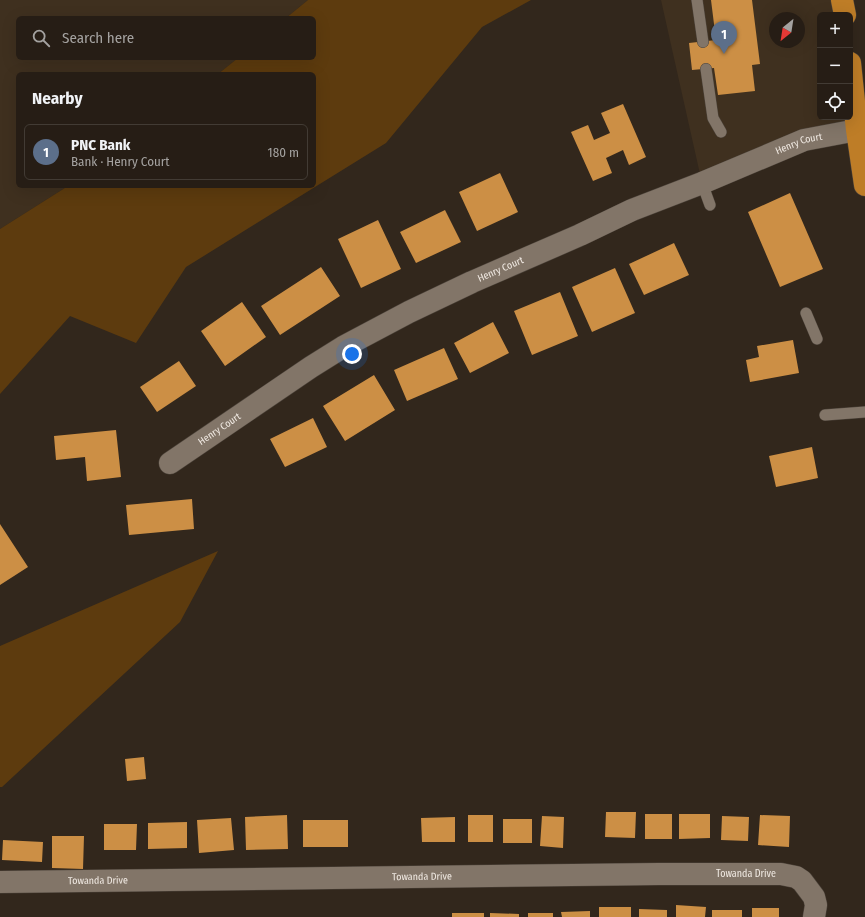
<!DOCTYPE html>
<meta charset="utf-8">
<style>
:root{--surface:#261d15;--page:#2e261e;--text:#f1f3f6;--muted:#a4a2a0;--line:#423b34;--accent:#f2a541}
body{margin:0;font-family:"Fira Sans Condensed",sans-serif;background:var(--page);color:var(--text)}
.controls{position:absolute;right:12px;top:12px;display:grid;overflow:hidden;border-radius:6px;box-shadow:0 4px 16px #0002}
.controls button{width:36px;height:36px;display:grid;place-items:center;padding:0;border:0;border-bottom:1px solid var(--line);background:var(--surface);color:var(--text);font:20px sans-serif}
.compass{position:absolute;left:769px;top:12px;width:36px;height:36px;border-radius:50%;background:var(--surface);box-shadow:0 4px 16px #0002;rotate:210deg}
.you{position:absolute;left:352px;top:354px;width:14px;height:14px;margin:-10px;border:3px solid #fff;border-radius:50%;background:#1a73e8;box-shadow:0 0 0 6px #1a73e833}
.badge{display:grid;place-items:center;width:26px;height:26px;border-radius:50%;background:var(--accent);color:#fff;font-size:13px;font-weight:700}
.pin{position:absolute;translate:-50% -33px;filter:drop-shadow(0 1px 2px #0008)}
.pin::after{content:'';position:absolute;top:21px;width:14px;height:12px;background:inherit;clip-path:polygon(0 0,100% 0,50% 100%)}
.list{margin:0;padding:0;list-style:none}
h2{display:flex;justify-content:space-between;align-items:center;height:52px;margin:0;padding:0 16px;font-size:17px}
h2 small{font-size:13px;font-weight:400;color:var(--muted)}
.list li{display:grid;grid-template-columns:26px 1fr auto;gap:12px;align-items:center;box-sizing:border-box;height:56px;margin:0 8px 8px;padding:0 8px;border:1px solid var(--line);border-radius:6px}
.list b{display:block;font-size:15px;white-space:nowrap}
.list p{margin:0;font-size:13px;white-space:nowrap;color:var(--muted)}
.list em{font-size:13px;font-style:normal;color:var(--muted)}
.icon{flex:none;width:22px;height:22px;fill:none;stroke:currentColor;stroke-width:2;stroke-linecap:round;stroke-linejoin:round}
.map{position:relative;flex:none;width:865px;height:917px;overflow:hidden}
.search{position:absolute;background:var(--surface);box-shadow:0 4px 16px #0002;left:16px;top:16px;width:300px;height:44px;display:flex;align-items:center;gap:10px;box-sizing:border-box;padding:0 14px;border-radius:6px;color:var(--muted);font-size:15px}
.panel{position:absolute;background:var(--surface);box-shadow:0 4px 16px #0002;left:16px;top:72px;width:300px;height:116px;border-radius:6px}
.map>svg:first-child{display:block}
.built{fill:#3f301f;fill-rule:evenodd}
.green{fill:#5d3b0e}
.building{fill:#cc8f45}
.lines{fill:none;stroke-linecap:round;stroke-linejoin:round}
.lane-casing{stroke:#4d443b;stroke-width:12}
.street-casing{stroke:#4d443b;stroke-width:23}
.highway-casing{stroke:#4d443b;stroke-width:23}
.lane{stroke:#827568;stroke-width:11}
.street{stroke:#827568;stroke-width:22}
.highway{stroke:#be7d27;stroke-width:22}
.labels{text-anchor:middle;dominant-baseline:central;stroke-width:4;stroke-linejoin:round;paint-order:stroke}
.street-label{font-size:10px;fill:#f0e9e2;stroke:#32271c}
</style>
<div class="map">
<svg width="865" height="917" viewBox="0 0 865 917">
<rect width="100%" height="100%" fill="#32271c"/>
<path class="built" d="M 0,0 L 308,0 L 286,18 L 18,18 L 18,58 L 238,58 L 218,74 L 18,74 L 18,186 L 68,186 L 0,229 Z
M 661,0 L 842,0 L 845,15 L 820,15 L 820,117 L 850,117 L 857,130 L 702,183 ZM 775,18 L 799,18 L 799,42 L 775,42 Z"/>
<path class="green" d="M 308,0 L 531,0 L 482,27 L 386,143 L 186,267 L 136,343 L 70,316 L 0,394 L 0,229 L 68,186 L 314,186 L 314,74 L 218,74 L 238,58 L 314,58 L 314,18 L 286,18 Z
M 218,551 L 180,622 L 2,787 L 0,787 L 0,646 Z"/>
<path class="building" d="M 711,0 L 752,0 L 760,64 L 752,65 L 755,91 L 718,95 L 714,68 L 692,70 L 689,43 L 716,40 Z
M 623,104 L 646,157 L 629,165 L 623,150 L 606,158 L 612,173 L 593,181 L 571,132 L 588,125 L 594,140 L 610,133 L 601,113 Z
M 500,173 L 518,212 L 477,231 L 459,192 Z
M 790,193 L 823,269 L 780,287 L 748,212 Z
M 445,210 L 461,242 L 416,263 L 400,232 Z
M 378,220 L 401,269 L 361,288 L 338,239 Z
M 674,243 L 689,275 L 644,295 L 629,264 Z
M 321,267 L 340,296 L 280,335 L 261,306 Z
M 615,268 L 635,313 L 592,332 L 572,287 Z
M 560,292 L 578,336 L 532,355 L 514,311 Z
M 242,302 L 266,337 L 225,366 L 201,331 Z
M 493,322 L 509,353 L 470,373 L 454,343 Z
M 793,340 L 799,373 L 750,382 L 746,360 L 759,357 L 757,346 Z
M 444,348 L 458,379 L 407,401 L 394,370 Z
M 179,361 L 196,386 L 157,412 L 140,387 Z
M 374,375 L 395,410 L 345,441 L 323,406 Z
M 313,418 L 327,447 L 285,467 L 270,439 Z
M 116,430 L 121,477 L 87,481 L 85,457 L 56,460 L 54,436 Z
M 812,447 L 818,478 L 776,487 L 769,456 Z
M 192,499 L 194,529 L 129,535 L 126,505 Z
M 0,524 L 28,567 L 0,585 Z
M 144,757 L 146,779 L 127,781 L 125,759 Z
M 606,812 L 636,812 L 635,838 L 605,837 Z
M 645,814 L 672,814 L 672,839 L 645,839 Z
M 679,814 L 710,814 L 710,838 L 679,839 Z
M 287,815 L 288,849 L 246,850 L 245,817 Z
M 468,815 L 493,815 L 493,842 L 468,842 Z
M 760,815 L 790,816 L 789,847 L 758,845 Z
M 542,816 L 564,817 L 563,848 L 540,846 Z
M 722,816 L 749,817 L 748,841 L 721,840 Z
M 455,817 L 455,842 L 422,842 L 421,818 Z
M 231,818 L 234,850 L 199,853 L 197,820 Z
M 503,819 L 532,819 L 532,843 L 503,843 Z
M 303,820 L 348,820 L 348,847 L 303,847 Z
M 187,822 L 187,848 L 148,849 L 148,823 Z
M 104,824 L 137,824 L 136,850 L 104,850 Z
M 52,836 L 84,836 L 83,869 L 52,868 Z
M 3,840 L 43,842 L 42,862 L 2,860 Z
M 676,905 L 706,907 L 705,917 L 676,917 Z
M 599,907 L 631,907 L 631,917 L 599,917 Z
M 752,908 L 779,908 L 779,917 L 752,917 Z
M 639,909 L 667,910 L 667,917 L 639,917 Z
M 712,910 L 742,910 L 742,917 L 712,917 Z
M 590,911 L 590,917 L 562,917 L 561,912 Z
M 452,913 L 484,913 L 484,917 L 452,917 Z
M 490,913 L 519,914 L 519,917 L 490,917 Z
M 528,913 L 553,913 L 553,917 L 528,917 Z"/>
<g class="lines">
<g class="lane-casing">
<path id="lane" d="M 697,0 L 703,42
M 706,69 L 713,118 L 721,132
M 702,183 L 710,205
M 806,313 L 817,339
M 825,415 L 865,412"/>
</g>
<g class="street-casing">
<g id="street">
<path id="s1" d="M 170,463 L 311,367 L 343,347 L 409,312 L 472,282 L 580,235 L 632,210 L 702,183 L 804,140 L 857,130"/>
<path id="s2" d="M 0,882 L 659,874 L 781,874 L 796,877 L 802,881 L 814,897 L 816,905 L 814,917"/>
</g>
</g>
<g class="highway-casing">
<path id="highway" d="M 842,0 L 845,15
M 850,63 L 857,130 L 865,185"/>
</g>
<use href="#lane" class="lane"/>
<use href="#street" class="street"/>
<use href="#highway" class="highway"/>
</g>
<g class="labels">
<g class="street-label">
<text stroke="none"><textPath href="#s1" startOffset="708">Henry Court</textPath></text>
<text stroke="none"><textPath href="#s1" startOffset="384">Henry Court</textPath></text>
<text stroke="none"><textPath href="#s1" startOffset="60">Henry Court</textPath></text>
<text stroke="none"><textPath href="#s2" startOffset="746">Towanda Drive</textPath></text>
<text stroke="none"><textPath href="#s2" startOffset="422">Towanda Drive</textPath></text>
<text stroke="none"><textPath href="#s2" startOffset="98">Towanda Drive</textPath></text>
</g>
</g>
</svg>
<div class="controls">
<button>+</button>
<button>−</button>
<button><svg class="icon" aria-label="locate" viewBox="0 0 24 24"><circle cx="12" cy="12" r="6"/><path d="M12 2v4M12 18v4M2 12h4M18 12h4"/></svg></button>
</div>
<svg class="compass" viewBox="-18 -18 36 36"><path d="M0-13l5 13h-10z" fill="#e53935"/><path d="M0 13l5-13h-10z" fill="#a4a2a0"/></svg>
<div class="you"></div>
<div class="pin badge" style="left:724px;top:54px;background:#5c6f8a">1</div>
<div class="search"><svg class="icon" aria-label="search" viewBox="0 0 24 24"><circle cx="10" cy="10" r="6"/><path d="M15 15l6 6"/></svg>Search here</div>
<section class="panel">
<h2>Nearby<small></small></h2>
<ul class="list">
<li><span class="badge" style="background:#5c6f8a">1</span><div><b>PNC Bank</b><p>Bank · Henry Court</p></div><em>180 m</em></li>
</ul>
</section>
</div>
